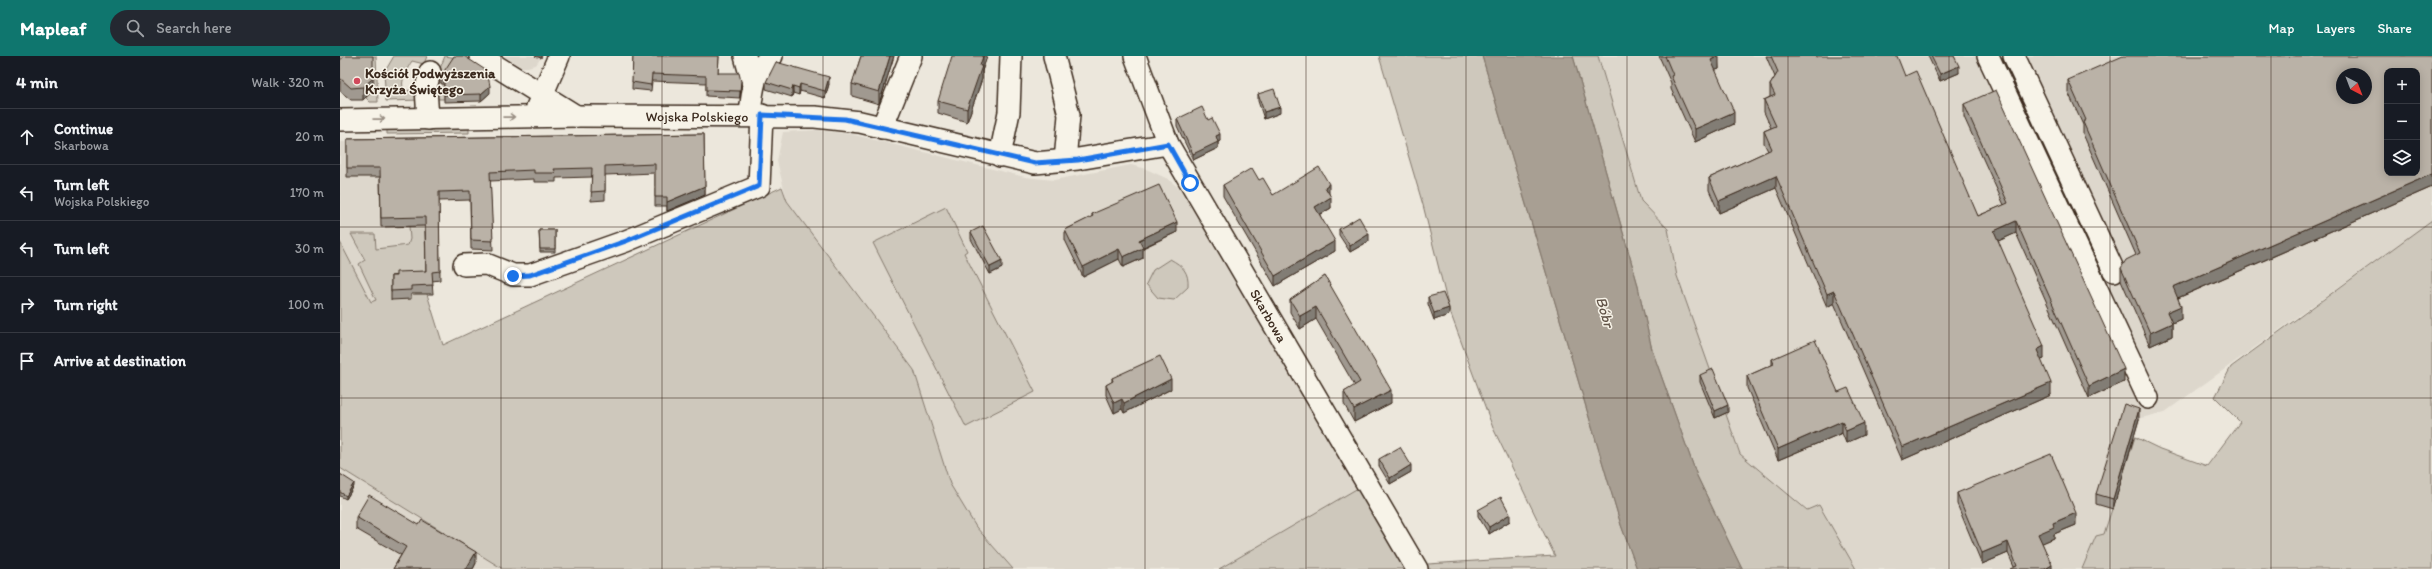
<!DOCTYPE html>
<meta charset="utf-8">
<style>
:root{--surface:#171b24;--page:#242831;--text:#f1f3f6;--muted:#9ea1a6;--line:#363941;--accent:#0f766e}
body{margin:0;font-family:Itim,sans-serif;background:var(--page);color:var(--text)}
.controls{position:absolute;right:12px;top:12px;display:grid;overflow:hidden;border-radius:8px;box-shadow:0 2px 10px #0003}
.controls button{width:36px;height:36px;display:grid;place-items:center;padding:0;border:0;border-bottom:1px solid var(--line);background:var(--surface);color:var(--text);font:20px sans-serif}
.compass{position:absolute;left:1996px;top:12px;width:36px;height:36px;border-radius:50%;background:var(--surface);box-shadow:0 2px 10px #0003;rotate:138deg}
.stop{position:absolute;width:12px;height:12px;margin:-9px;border:3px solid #1a73e8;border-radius:50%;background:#fff}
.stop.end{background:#1a73e8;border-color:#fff;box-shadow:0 1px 4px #0008}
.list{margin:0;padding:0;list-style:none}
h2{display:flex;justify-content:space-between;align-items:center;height:52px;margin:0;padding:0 16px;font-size:17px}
h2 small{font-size:13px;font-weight:400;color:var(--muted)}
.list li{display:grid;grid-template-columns:26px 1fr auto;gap:12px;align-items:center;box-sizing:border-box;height:56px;padding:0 16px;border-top:1px solid var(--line)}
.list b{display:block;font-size:15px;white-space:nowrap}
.list p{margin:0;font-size:13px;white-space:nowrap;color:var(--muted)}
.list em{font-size:13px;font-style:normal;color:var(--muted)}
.icon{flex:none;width:22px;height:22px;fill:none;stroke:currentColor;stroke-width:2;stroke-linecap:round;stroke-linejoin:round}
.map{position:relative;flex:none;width:2092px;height:513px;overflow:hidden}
header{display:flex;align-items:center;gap:24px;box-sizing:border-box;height:56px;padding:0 20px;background:var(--accent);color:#fff}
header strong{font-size:19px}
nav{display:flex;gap:22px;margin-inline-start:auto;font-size:14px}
.search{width:280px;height:36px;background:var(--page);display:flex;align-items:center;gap:10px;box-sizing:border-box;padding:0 14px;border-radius:22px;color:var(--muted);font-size:15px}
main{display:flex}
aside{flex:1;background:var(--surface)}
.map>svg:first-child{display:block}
.built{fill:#ddd7cc;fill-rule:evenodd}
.green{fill:#cec8bc;stroke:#84796d}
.water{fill:#a89f93;stroke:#7c7064}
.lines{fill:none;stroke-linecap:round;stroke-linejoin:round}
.minor-casing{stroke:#3b2a1e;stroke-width:24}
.minor{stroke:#f7f3e8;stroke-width:21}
.wall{fill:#a09990;stroke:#3b2a1e}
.shaded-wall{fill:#827d75;stroke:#3b2a1e}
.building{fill:#bab2a7;stroke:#3b2a1e;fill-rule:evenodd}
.oneway{stroke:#998e83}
.route{stroke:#1a73e8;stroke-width:5}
.grid{fill:none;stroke:#3b2a1e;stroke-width:1;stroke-opacity:0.55}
.poi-dot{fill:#d1495b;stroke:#f7f3e8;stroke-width:1.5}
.labels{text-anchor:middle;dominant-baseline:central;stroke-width:3;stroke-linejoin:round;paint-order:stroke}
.poi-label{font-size:14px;font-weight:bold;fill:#3b2a1e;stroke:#f7f3e8;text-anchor:start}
.street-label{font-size:14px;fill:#3b2a1e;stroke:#f7f3e8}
.water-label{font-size:15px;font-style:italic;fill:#615347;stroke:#f7f3e8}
</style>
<header>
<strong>Mapleaf</strong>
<div class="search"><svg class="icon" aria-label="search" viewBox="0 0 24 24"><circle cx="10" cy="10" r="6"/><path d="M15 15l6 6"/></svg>Search here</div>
<nav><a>Map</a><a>Layers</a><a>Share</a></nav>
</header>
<main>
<aside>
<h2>4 min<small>Walk · 320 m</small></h2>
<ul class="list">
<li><svg class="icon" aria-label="ahead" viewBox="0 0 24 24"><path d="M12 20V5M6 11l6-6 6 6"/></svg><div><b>Continue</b><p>Skarbowa</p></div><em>20 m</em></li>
<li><svg class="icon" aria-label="left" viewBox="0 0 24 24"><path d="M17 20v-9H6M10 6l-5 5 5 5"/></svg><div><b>Turn left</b><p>Wojska Polskiego</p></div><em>170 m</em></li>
<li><svg class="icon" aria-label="left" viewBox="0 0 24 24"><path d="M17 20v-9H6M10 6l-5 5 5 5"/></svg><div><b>Turn left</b></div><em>30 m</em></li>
<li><svg class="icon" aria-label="right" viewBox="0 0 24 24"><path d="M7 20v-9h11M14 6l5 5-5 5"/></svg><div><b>Turn right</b></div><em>100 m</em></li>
<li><svg class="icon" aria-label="arrive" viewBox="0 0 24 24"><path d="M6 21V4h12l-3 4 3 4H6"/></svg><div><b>Arrive at destination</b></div></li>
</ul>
</aside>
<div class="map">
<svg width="2092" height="513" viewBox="0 0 2092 513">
<rect width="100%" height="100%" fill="#ece7dc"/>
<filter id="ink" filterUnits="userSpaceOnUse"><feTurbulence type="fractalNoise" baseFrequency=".025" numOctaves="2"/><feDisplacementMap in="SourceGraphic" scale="8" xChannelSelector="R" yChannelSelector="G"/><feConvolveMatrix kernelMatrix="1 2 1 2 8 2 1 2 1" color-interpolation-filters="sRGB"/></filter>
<g filter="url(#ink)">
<path class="built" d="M 164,0 L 202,0 L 196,9 L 187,11 L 181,11 Z
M 1258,0 L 2092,0 L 2092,164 L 1825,356 L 1801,362 L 1764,478 L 1756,480 L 1742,513 L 1516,513 L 1479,449 L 1468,454 L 1400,398 L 1337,220 L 1328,173 L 1301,145 ZM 2047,15 L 2077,15 L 2077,117 L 2047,117 ZM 2002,18 L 2026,18 L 2026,42 L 2002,42 Z
M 477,74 L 511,78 L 685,121 L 714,124 L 791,109 L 806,113 L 828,123 L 840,133 L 1018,432 L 879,513 L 673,513 L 636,471 L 610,428 L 574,314 L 447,145 L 437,105 L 443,76 Z
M 85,83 L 87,238 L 103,289 L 0,328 L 0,86 Z
M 0,412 L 80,462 L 163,513 L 0,513 Z"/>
<path class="green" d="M 0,0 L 36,0 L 38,46 L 30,46 L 26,42 L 34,34 L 34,17 L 0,17 Z
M 54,0 L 87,0 L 84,8 L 72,5 C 68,11 59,26 64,34 L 77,35 L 81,44 L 46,45 L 44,17 Z
M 105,0 L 117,2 L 107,17 L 99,15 Z
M 1039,0 L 1142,0 L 1281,469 L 1297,513 L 1082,513 L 1088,508 L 1215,500 L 1153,372 L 1109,253 L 1083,149 Z
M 1233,0 L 1258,0 L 1301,145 L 1328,173 L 1337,220 L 1400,398 L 1467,454 L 1479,449 L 1516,513 L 1402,513 L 1357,420 L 1312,294 L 1297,226 Z
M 98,25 L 104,29 L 104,43 L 92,43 Z
M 129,71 L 129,77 L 47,78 L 47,73 Z
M 442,131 L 447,145 L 574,314 L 610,428 L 636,471 L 673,513 L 163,513 L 0,412 L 0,186 L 31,246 L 36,244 L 19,208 L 25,204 L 11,178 L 35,178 L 36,193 L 68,189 L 70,183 L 69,170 L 85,170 L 87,238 L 103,289 Z
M 606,151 L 627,195 L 624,197 L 695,336 L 626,371 L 533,187 Z
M 2092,164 L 2092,513 L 1742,513 L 1756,480 L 1764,478 L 1795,381 L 1820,393 L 1867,410 L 1900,366 L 1875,341 L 1891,311 Z
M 830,203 C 843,210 849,216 848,231 L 834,244 L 818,242 L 806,228 L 813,214 Z
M 1018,432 L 1066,513 L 879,513 Z"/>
<path class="water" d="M 1142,0 L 1233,0 L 1297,226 L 1312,294 L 1357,420 L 1402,513 L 1297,513 L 1281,469 Z"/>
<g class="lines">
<g class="minor-casing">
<g id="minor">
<path d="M 140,0 L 236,60"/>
<path d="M 405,0 L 413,29"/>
<path d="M 714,0 L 729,59 L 725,105"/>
<path id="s1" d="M 795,0 L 828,88 L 1077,513"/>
<path d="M 1648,0 L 1808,342"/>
<path d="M 1674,0 L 1774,215"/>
<path d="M 197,51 L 219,0"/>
<path d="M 410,59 C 412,38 413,14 432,0"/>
<path d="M 88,63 L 86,32 L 90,16"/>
<path id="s2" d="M 0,64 L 236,60 L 475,61 L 520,66 L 695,107 L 738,103 L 828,88"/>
<path d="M 542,72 L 571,0"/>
<path d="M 660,100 L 669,56 L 671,0"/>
<path d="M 124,209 L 146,208 L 173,219 L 190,219 L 286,185 L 419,130 L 422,59"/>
</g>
</g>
<use href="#minor" class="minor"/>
</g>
<path class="wall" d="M 195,0 L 202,0 L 201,2 Z
M 293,0 L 379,0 L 378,17 L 401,32 L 400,42 L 366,40 L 366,27 L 312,25 L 311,35 L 292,33 Z
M 521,0 L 554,0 L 539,48 L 512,40 L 512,28 Z
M 647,0 L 642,15 L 642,23 L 627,66 L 598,57 L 598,45 Z
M 1319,0 L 1378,0 L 1379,13 L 1375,14 L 1394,68 L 1355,86 L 1331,33 L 1331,27 Z
M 1426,0 L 1476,0 L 1476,1 L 1565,20 L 1638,160 L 1664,149 L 1624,61 L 1624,48 L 1784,326 L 1749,342 L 1676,177 L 1658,185 L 1704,303 L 1701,304 L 1711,339 L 1562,404 L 1494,247 L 1487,251 L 1436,132 L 1379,157 L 1369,134 L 1369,122 L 1428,95 L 1424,87 L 1424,75 L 1431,72 L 1424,56 L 1424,44 L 1430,41 L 1430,29 L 1435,21 Z
M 1588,0 L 1614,0 L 1619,17 L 1600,25 Z
M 2092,0 L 2092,131 L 1838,242 L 1841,263 L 1832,267 L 1832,280 L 1810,290 L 1781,224 L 1781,212 L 1796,199 L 1743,78 L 1743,69 L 1728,36 L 1728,24 Z
M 0,4 L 33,34 L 23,44 L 11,44 L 0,35 Z
M 101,20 L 150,37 L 141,45 L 104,46 L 104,29 L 101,27 Z
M 426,26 L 489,28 L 485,42 L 460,35 L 459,39 L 453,37 L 452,41 L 426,33 Z
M 918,38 L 940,57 L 924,63 L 918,45 Z
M 837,63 L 868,64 L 880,85 L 878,86 L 878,92 L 853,104 L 837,70 Z
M 364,78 L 365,139 L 327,155 L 327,150 L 315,150 L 315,117 L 265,119 L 265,144 L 251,145 L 252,121 L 216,122 L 216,126 L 194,126 L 194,123 L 150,125 L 153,194 L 131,193 L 130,144 L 99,145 L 100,224 L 92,225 L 93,238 L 71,238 L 71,243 L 51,244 L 51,220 L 86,215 L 85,170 L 41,171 L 40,121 L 7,121 L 7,83 Z
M 919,124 L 933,139 L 989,138 L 991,152 L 980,159 L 995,195 L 935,230 L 883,140 L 883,129 Z
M 752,158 L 837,176 L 803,192 L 803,202 L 783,211 L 779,203 L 743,221 L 725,184 L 725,174 L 752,161 Z
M 999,173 L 1029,185 L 1010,196 L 999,179 Z
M 199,174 L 215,174 L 215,196 L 200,196 Z
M 631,176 L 662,212 L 650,218 L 631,183 Z
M 985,220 L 1051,347 L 1014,366 L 1004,348 L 1004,336 L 1015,330 L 976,263 L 960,273 L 950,256 L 950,244 Z
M 1088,241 L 1109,259 L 1094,264 L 1088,248 Z
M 1432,303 L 1498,336 L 1524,379 L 1506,387 L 1502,377 L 1438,404 L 1407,332 L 1407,320 L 1432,309 Z
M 1360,319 L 1388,356 L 1375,362 L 1360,326 Z
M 772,322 L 831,333 L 784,357 L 782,353 L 774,357 L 766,339 L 766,329 L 772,326 Z
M 1799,363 L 1773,453 L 1756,448 L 1756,438 Z
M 1039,403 L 1071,416 L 1050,428 L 1039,410 Z
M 0,418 L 14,430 L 6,443 L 0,440 Z
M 1617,437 L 1736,469 L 1714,478 L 1714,482 L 1702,487 L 1712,513 L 1674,511 L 1668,497 L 1642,508 L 1617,448 Z
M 1138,454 L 1170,465 L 1149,478 L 1138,460 Z
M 16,461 L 136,507 L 133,513 L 53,513 L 61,499 L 16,473 Z"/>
<path class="shaded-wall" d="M 550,0 L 554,0 L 539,48 L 539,36 Z
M 643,0 L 647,0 L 647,1 L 642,15 L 642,23 L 627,66 L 627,53 Z
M 1379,0 L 1379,13 L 1371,16 L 1371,4 Z
M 1619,10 L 1619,17 L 1600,25 L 1600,18 Z
M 489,21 L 489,28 L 485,42 L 485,35 Z
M 33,22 L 33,34 L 23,44 L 23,31 Z
M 401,25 L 401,32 L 400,42 L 400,35 Z
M 460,28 L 460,35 L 459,39 L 459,32 Z
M 150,30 L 150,37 L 141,45 L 141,38 Z
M 453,30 L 453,37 L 452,41 L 452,34 Z
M 940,51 L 940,57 L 924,63 L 924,56 Z
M 1394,56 L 1394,68 L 1355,86 L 1355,73 Z
M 880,78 L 880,85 L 878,86 L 878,92 L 853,104 L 853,98 L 876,80 Z
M 2092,118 L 2092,131 L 1833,244 L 1833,231 Z
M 1436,120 L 1436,132 L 1379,157 L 1379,145 Z
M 989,128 L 989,138 L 985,131 Z
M 365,130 L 365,139 L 327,155 L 327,146 Z
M 991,141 L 991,152 L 975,161 L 975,151 Z
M 1676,165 L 1676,177 L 1654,187 L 1654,175 Z
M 837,166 L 837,176 L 799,193 L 799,184 Z
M 1029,178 L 1029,185 L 1010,196 L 1010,190 Z
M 995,185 L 995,195 L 935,230 L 935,220 Z
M 803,192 L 803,202 L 783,211 L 783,201 Z
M 779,193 L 779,203 L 743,221 L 743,211 Z
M 662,205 L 662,212 L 650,218 L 650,211 Z
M 1494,235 L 1494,247 L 1487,251 L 1487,238 Z
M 1841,250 L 1841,263 L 1827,269 L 1827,256 Z
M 976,251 L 976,263 L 960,273 L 960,260 Z
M 1109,252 L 1109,259 L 1094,264 L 1094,257 Z
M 1832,267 L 1832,280 L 1810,290 L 1810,277 Z
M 1704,290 L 1704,303 L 1697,306 L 1697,294 Z
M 1784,313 L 1784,326 L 1749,342 L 1749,330 Z
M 831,323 L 831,333 L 784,357 L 784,347 Z
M 1711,327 L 1711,339 L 1562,404 L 1562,391 Z
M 1051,334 L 1051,347 L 1014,366 L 1014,353 Z
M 782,343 L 782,353 L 774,357 L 774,347 Z
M 1388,349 L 1388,356 L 1375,362 L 1375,355 Z
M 1799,353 L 1799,363 L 1773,453 L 1773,443 Z
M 1502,365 L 1502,377 L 1438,404 L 1438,393 Z
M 1524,367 L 1524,379 L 1506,387 L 1506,375 Z
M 1071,409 L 1071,416 L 1050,428 L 1050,422 Z
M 14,427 L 14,430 L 6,443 L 6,440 Z
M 1736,457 L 1736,469 L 1714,478 L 1714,482 L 1698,489 L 1698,478 L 1713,467 Z
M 1170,458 L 1170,465 L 1149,478 L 1149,471 Z
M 1668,486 L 1668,497 L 1642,508 L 1642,497 Z
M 136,496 L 136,507 L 133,513 L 126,513 Z
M 1712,509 L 1712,513 L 1705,513 Z"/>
<path class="building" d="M 5,0 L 33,0 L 33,22 L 23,31 L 11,32 L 0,22 L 0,4 Z
M 114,0 L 124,0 L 147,15 L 150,30 L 141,38 L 104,39 L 104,22 L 101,20 Z
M 293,0 L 379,0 L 378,17 L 399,17 L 401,25 L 400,35 L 366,34 L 366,20 L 312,18 L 311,29 L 292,26 Z
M 521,0 L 550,0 L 539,36 L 512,28 Z
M 612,0 L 643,0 L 640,10 L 642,10 L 627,53 L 598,45 Z
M 1325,0 L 1378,0 L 1371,4 L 1394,56 L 1355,73 L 1331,20 L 1333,19 Z
M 1431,0 L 1476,0 L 1476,1 L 1478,0 L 1557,0 L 1565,20 L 1576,15 L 1638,160 L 1668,147 L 1624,48 L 1656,34 L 1784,313 L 1749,330 L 1676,165 L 1654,175 L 1704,290 L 1697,294 L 1711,327 L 1562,391 L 1494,235 L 1487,238 L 1436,120 L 1379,145 L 1369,122 L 1432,93 L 1424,75 L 1436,70 L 1424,44 L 1435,39 L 1430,29 L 1438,16 Z
M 1591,0 L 1614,0 L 1619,10 L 1600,18 Z
M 1783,0 L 2092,0 L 2092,118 L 1833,231 L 1841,250 L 1827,256 L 1832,267 L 1810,277 L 1781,212 L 1786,204 L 1800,197 L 1743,66 L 1746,64 L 1728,24 ZM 2047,15 L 2077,15 L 2077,117 L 2047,117 ZM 2002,18 L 2026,18 L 2026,42 L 2002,42 Z
M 436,6 L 489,21 L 485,35 L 460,28 L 459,32 L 453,30 L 452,34 L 426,26 Z
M 934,33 L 940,51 L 924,56 L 918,38 Z
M 862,51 L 868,64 L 872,62 L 880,78 L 876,80 L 878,86 L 853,98 L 837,63 Z
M 364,78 L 365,130 L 327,146 L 327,141 L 315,141 L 315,108 L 265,110 L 265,135 L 251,136 L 252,112 L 214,113 L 216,117 L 194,117 L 194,114 L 150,116 L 153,185 L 131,184 L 130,135 L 99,136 L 100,215 L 92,216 L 93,229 L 71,230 L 71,234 L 51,235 L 51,220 L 56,220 L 56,216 L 86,215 L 85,161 L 41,162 L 40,112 L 7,112 L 7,83 Z
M 979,111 L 989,128 L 985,131 L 991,141 L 975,151 L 995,185 L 935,220 L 883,129 L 912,112 L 919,124 L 923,122 L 933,139 Z
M 819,129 L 837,166 L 799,184 L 803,192 L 783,201 L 779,193 L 743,211 L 725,174 L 753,160 L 752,158 Z
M 1019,161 L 1029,178 L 1010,190 L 999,173 Z
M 643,170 L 662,205 L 650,211 L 631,176 Z
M 199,174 L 215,174 L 215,193 L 200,193 Z
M 985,220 L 1051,334 L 1014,353 L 1004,336 L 1020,326 L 976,251 L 960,260 L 950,244 Z
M 1103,237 L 1109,252 L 1094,257 L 1088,241 Z
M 1475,284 L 1498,336 L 1508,332 L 1524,367 L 1506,375 L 1502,365 L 1438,393 L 1407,320 L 1434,308 L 1432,303 Z
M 820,300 L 831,323 L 784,347 L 782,343 L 774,347 L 766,329 L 773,325 L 772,322 Z
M 1373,313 L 1388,349 L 1375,355 L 1360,319 Z
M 1784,348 L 1799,353 L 1773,443 L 1756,438 Z
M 1060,391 L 1071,409 L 1050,422 L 1039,403 Z
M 1711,398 L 1736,457 L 1713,467 L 1714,471 L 1698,478 L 1712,509 L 1705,513 L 1670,513 L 1677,510 L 1668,486 L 1642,497 L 1617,437 Z
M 0,418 L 14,427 L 6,440 L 0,436 Z
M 29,439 L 79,469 L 82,464 L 136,496 L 126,513 L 53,513 L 66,491 L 16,461 Z
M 1161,441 L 1170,458 L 1149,471 L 1138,454 Z"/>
<defs><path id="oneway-shaft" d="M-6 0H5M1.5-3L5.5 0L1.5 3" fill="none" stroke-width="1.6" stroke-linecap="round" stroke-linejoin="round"/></defs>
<g class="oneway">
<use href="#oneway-shaft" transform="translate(169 61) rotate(-1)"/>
<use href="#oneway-shaft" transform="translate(39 63) rotate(-1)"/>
</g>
</g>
<g class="lines" filter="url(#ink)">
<path class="route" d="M 173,220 L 190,219 L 286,185 L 419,130 L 422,59 L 505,63 L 695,107 L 738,104 L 828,88 L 850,127"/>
</g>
<path class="grid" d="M 161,0 L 161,513M 322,0 L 322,513M 483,0 L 483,513M 644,0 L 644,513M 805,0 L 805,513M 966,0 L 966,513M 1126,0 L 1126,513M 1287,0 L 1287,513M 1448,0 L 1448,513M 1609,0 L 1609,513M 1770,0 L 1770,513M 1931,0 L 1931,513M 0,171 L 2092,171M 0,342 L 2092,342"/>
<circle class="poi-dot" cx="17" cy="25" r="4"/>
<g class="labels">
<g class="poi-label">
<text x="25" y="17">Kościół Podwyższenia<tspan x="25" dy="16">Krzyża Świętego</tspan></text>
</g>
<g class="street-label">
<text stroke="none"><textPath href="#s2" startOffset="357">Wojska Polskiego</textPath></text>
<text stroke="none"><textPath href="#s1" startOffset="293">Skarbowa</textPath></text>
</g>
<g class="water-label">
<text transform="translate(1265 256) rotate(74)">Bóbr</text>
</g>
</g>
</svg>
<div class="controls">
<button>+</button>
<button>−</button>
<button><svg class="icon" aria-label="layers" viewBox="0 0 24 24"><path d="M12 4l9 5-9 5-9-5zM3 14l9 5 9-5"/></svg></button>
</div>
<svg class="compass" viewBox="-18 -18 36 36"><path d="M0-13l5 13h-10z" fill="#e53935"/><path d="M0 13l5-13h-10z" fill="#9ea1a6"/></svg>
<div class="stop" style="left:850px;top:127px"></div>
<div class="stop end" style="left:173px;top:220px"></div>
</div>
</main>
